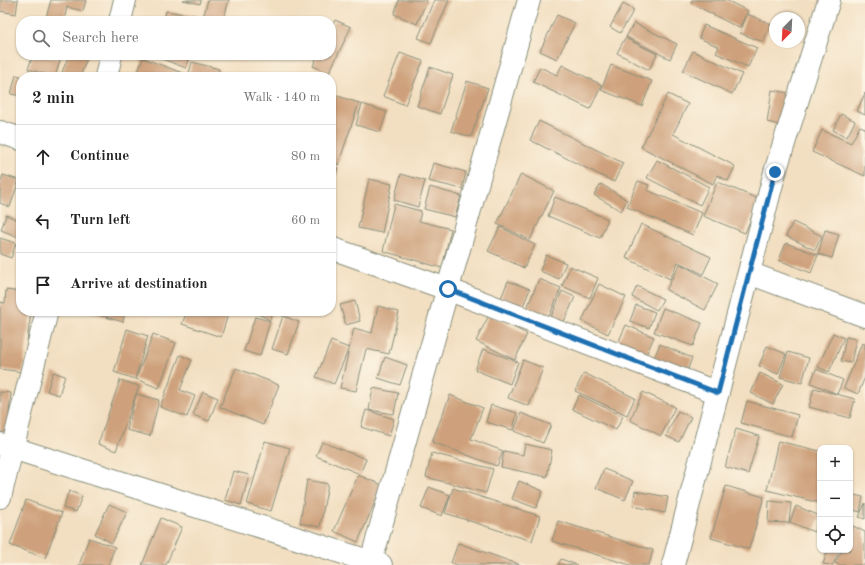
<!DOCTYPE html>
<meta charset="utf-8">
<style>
:root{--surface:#fff;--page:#f6f6f6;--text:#222;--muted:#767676;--line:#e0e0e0}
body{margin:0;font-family:"Old Standard TT",serif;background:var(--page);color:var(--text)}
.controls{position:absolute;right:12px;bottom:12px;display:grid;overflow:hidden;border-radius:8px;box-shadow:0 1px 3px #0004}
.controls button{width:36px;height:36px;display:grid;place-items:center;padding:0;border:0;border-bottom:1px solid var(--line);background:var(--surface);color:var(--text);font:20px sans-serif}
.compass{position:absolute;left:769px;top:12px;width:36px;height:36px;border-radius:50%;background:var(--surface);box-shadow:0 1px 3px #0004;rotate:204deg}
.stop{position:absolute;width:12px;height:12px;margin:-9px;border:3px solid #1f6fb2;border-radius:50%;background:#fff}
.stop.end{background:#1f6fb2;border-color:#fff;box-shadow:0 1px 4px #0008}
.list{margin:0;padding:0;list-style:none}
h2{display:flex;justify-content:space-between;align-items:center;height:52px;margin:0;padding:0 16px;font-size:17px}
h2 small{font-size:13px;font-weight:400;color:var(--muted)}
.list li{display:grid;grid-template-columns:26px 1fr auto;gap:12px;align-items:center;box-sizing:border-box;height:64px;padding:0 16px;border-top:1px solid var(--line)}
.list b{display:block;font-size:15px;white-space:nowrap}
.list em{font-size:13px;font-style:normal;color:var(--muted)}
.icon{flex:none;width:22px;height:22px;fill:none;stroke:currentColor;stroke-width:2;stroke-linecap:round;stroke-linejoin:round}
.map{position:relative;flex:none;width:865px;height:565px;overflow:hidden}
.search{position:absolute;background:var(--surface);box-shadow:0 1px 3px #0004;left:16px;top:16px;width:320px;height:44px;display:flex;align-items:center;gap:10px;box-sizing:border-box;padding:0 14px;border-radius:16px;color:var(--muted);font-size:15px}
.panel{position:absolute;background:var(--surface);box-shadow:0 1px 3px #0004;left:16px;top:72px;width:320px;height:244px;border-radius:16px}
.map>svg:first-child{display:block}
.building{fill:#cea17b}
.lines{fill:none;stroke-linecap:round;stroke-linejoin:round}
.street-casing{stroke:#888e7a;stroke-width:24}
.street{stroke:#fff;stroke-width:22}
.route{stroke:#1f6fb2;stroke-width:5}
</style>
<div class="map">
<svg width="865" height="565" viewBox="0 0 865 565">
<rect width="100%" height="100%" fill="#fcf5e5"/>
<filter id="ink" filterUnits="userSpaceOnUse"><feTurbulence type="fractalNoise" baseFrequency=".025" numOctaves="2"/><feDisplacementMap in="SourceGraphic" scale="8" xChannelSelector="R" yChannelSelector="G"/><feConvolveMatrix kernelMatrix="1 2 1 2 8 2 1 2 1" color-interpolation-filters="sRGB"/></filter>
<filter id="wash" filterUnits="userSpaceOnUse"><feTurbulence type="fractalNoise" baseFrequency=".012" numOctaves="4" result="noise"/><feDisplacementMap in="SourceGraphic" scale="16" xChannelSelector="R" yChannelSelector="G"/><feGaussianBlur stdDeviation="0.9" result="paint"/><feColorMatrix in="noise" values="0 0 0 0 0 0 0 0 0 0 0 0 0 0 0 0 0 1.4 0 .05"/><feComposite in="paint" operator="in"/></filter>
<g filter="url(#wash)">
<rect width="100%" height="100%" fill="#f2dec0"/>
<g id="blocks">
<path class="building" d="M 1,0 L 18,0 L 16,14 L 0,11 Z
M 51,0 L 86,0 L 83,11 L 67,7 L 64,21 L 45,21 Z
M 183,0 L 201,0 L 200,4 Z
M 208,0 L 229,0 L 223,21 L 202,21 Z
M 399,0 L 427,0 L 417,24 L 394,14 Z
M 434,0 L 449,0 L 431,43 L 418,38 Z
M 692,0 L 726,0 L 748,11 L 739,28 L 691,3 Z
M 623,4 L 634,10 L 620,33 L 610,27 Z
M 166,11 L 198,16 L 197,21 L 164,21 Z
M 747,14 L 771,24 L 763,42 L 740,33 Z
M 557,15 L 575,23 L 557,59 L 540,51 Z
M 335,20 L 351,27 L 329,73 L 313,66 L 318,55 L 331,55 L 331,29 Z
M 634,23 L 677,44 L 670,59 L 626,37 Z
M 704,25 L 757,48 L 748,67 L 716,53 L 719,47 L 699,38 Z
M 625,38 L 657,54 L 649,70 L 617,53 Z
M 693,51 L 742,74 L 732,94 L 683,71 Z
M 400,53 L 423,61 L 405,105 L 383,96 Z
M 33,55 L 43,55 L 60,60 L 55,77 L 28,69 Z
M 69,55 L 88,55 L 80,77 L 60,77 Z
M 152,55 L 191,55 L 186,68 Z
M 143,58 L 185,74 L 184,77 L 136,77 Z
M 192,62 L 219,69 L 217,77 L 188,77 Z
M 562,65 L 602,85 L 590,109 L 533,82 L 540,67 L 557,75 Z
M 611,65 L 652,81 L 642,106 L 601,90 Z
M 430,67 L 453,75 L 440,114 L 417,106 Z
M 16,75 L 21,76 L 21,96 L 11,94 Z
M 467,81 L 488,88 L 471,137 L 451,131 Z
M 772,90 L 789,93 L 783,126 L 767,122 Z
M 865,93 L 865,115 L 857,111 Z
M 332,94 L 359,103 L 338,165 L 331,162 Z
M 668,94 L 688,104 L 673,134 L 735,166 L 728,181 L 717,175 L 713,184 L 641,147 Z
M 362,104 L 387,112 L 380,132 L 356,125 Z
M 841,114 L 855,121 L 847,137 L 833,130 Z
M 539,121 L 623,163 L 614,182 L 530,140 Z
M 860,126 L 865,128 L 865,176 L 812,152 L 822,130 L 851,143 Z
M 657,160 L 709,187 L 700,205 L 647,178 Z
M 433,163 L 466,172 L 462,189 L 428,181 Z
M 331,166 L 338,168 L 333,186 L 331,185 Z
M 401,174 L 425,181 L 418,207 L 394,200 Z
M 521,174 L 554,191 L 530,240 L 497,224 Z
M 3,175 L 19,180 L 10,207 L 0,203 L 0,184 Z
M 369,179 L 392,184 L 382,233 L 358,228 Z
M 638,181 L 649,185 L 647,190 L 702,213 L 693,235 L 627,207 Z
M 717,182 L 759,199 L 745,233 L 703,216 Z
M 601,184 L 627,200 L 621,211 L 594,195 Z
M 430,187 L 461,196 L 455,217 L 424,209 Z
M 555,197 L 608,219 L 600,238 L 548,216 Z
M 394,204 L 421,211 L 419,221 L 451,229 L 442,268 L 383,251 Z
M 6,215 L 21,221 L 21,238 L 1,230 Z
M 793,222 L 822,236 L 815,250 L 786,236 Z
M 641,224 L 711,257 L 703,274 L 678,262 L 670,279 L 626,258 Z
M 500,227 L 535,245 L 524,268 L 488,251 Z
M 825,230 L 839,234 L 832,258 L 818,254 Z
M 0,238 L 16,243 L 11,258 L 0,254 Z
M 786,243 L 818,255 L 811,273 L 779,260 Z
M 546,255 L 566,263 L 559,279 L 540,271 Z
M 680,264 L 718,284 L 705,310 L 666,290 Z
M 570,266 L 598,278 L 590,298 L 562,286 Z
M 539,279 L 561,288 L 549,317 L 527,308 Z
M 508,281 L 530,289 L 523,306 L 501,298 Z
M 599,284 L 626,297 L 608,334 L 582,321 Z
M 637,286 L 663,299 L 657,310 L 632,297 Z
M 6,290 L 21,292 L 21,311 L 31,311 L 23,372 L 0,369 L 0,302 L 5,303 Z
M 562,291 L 575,297 L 564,322 L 551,317 Z
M 355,301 L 360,321 L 346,325 L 340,305 Z
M 636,305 L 655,312 L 649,328 L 630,321 Z
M 378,306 L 399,312 L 389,354 L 366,349 L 356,391 L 340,388 L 354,328 L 372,333 Z
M 663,308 L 702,323 L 693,346 L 654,332 Z
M 92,311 L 125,311 L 123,322 L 92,313 Z
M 187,311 L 229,311 L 221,337 L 182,324 Z
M 252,311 L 274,311 L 270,320 Z
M 489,315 L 527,334 L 515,360 L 476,341 Z
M 283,316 L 299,322 L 288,354 L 272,349 Z
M 255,317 L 270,321 L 260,356 L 244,351 Z
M 626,325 L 654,337 L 645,357 L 617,345 Z
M 127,329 L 148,336 L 135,379 L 114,372 Z
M 833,333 L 844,338 L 829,372 L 818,367 Z
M 153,334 L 176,343 L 159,388 L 136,379 Z
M 846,337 L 856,339 L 851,363 L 841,361 Z
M 331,341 L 349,348 L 334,384 L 316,377 Z
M 862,343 L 865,344 L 865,377 L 858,394 L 844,388 Z
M 660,344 L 692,358 L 686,374 L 653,360 Z
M 767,346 L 786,354 L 778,374 L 759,366 Z
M 483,349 L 518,362 L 510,384 L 475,370 Z
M 788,352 L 809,358 L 802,383 L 780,377 Z
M 180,355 L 192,360 L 180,390 L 195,396 L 187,417 L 160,407 Z
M 385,357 L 407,365 L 400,385 L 378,378 Z
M 523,360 L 543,368 L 529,406 L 508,398 Z
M 236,368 L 279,385 L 263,425 L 220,407 Z
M 816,369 L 843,380 L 837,394 L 811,383 Z
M 53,372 L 65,376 L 59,395 L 47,391 Z
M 584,373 L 635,398 L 627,415 L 575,391 Z
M 760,373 L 783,384 L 773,404 L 751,393 Z
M 120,380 L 139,386 L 116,451 L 98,444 Z
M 373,388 L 398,393 L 394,414 L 369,410 Z
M 814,388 L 855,399 L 850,418 L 809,407 Z
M 0,392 L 11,393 L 7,433 L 0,432 Z
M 203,392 L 218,398 L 209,421 L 193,415 Z
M 643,392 L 675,407 L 661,436 L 630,420 Z
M 136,394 L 159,400 L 150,436 L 127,430 Z
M 450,395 L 483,408 L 471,439 L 503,451 L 497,466 L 432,442 Z
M 579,395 L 623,416 L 616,430 L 572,409 Z
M 747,401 L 798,415 L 792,437 L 741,423 Z
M 491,405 L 517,413 L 513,430 L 486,422 Z
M 366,410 L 394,419 L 389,436 L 361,427 Z
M 678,411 L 691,417 L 679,442 L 666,436 Z
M 521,413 L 551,425 L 543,443 L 514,431 Z
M 736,429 L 759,436 L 748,474 L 725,467 Z
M 265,441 L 290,448 L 271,511 L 247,504 Z
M 778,441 L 820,451 L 820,503 L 767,490 Z
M 322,442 L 366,459 L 360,474 L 316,456 Z
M 525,444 L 552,450 L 547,477 L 501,467 L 504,451 L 523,455 Z
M 432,453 L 493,469 L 486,493 L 426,477 Z
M 604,469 L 633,481 L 625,500 L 596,488 Z
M 233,471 L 249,475 L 241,505 L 225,500 Z
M 358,475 L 382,485 L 358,542 L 334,531 Z
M 307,480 L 328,484 L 320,527 L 300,523 Z
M 519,481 L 543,491 L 536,508 L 512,499 Z
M 726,486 L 764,497 L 749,549 L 711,538 Z
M 429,487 L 450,495 L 442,516 L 421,508 Z
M 453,488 L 540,516 L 532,541 L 445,513 Z
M 69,491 L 82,496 L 76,512 L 63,508 Z
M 635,491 L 668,497 L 665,513 L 633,506 Z
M 850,494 L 863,497 L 860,512 L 850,509 Z
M 26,500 L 62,513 L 45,558 L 10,545 Z
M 769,501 L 791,503 L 789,523 L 768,522 Z
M 865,503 L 865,519 L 859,517 Z
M 109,504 L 127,512 L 112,543 L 95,534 Z
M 796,506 L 820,516 L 814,532 L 790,522 Z
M 161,518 L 182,527 L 166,565 L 142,565 Z
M 558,521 L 653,550 L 649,565 L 630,565 L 552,541 Z
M 853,526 L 865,532 L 865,565 L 840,565 L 835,563 L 842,550 L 850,550 L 850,533 Z
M 89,538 L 115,547 L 108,565 L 79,565 Z
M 458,543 L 521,565 L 458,565 L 451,563 Z
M 828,550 L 839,550 L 833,565 L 823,564 Z
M 561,559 L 577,565 L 558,565 Z"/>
</g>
</g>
<g filter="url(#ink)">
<use href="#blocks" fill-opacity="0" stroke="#888e7a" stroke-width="1"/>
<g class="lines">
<g class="street-casing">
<path id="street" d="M 120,21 L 125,0
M 106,77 L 111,55
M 0,132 L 21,139
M 331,248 L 447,289 L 718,393
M 749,273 L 865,316
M 0,444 L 381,565
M 0,497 L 47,311
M 370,565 L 529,0
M 673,565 L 775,172 L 829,0"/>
</g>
<use href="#street" class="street"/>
</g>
</g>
<g class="lines" filter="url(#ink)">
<path class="route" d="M 448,289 L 718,393 L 775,172"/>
</g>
</svg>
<div class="controls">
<button>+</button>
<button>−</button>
<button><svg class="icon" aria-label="locate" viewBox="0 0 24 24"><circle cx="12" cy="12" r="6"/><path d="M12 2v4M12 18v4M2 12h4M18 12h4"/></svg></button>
</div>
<svg class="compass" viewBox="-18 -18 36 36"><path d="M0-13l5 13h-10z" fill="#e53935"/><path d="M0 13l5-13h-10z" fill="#767676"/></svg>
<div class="stop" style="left:448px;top:289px"></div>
<div class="stop end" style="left:775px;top:172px"></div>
<div class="search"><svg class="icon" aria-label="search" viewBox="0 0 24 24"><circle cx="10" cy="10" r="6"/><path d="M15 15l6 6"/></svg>Search here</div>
<section class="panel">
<h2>2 min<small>Walk · 140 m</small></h2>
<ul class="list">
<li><svg class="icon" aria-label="ahead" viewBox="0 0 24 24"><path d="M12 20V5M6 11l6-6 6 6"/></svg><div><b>Continue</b></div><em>80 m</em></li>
<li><svg class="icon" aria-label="left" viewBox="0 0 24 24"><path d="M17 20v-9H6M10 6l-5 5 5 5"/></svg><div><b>Turn left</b></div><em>60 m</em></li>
<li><svg class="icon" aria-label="arrive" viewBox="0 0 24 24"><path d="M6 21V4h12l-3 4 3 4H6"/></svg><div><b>Arrive at destination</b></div></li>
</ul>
</section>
</div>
